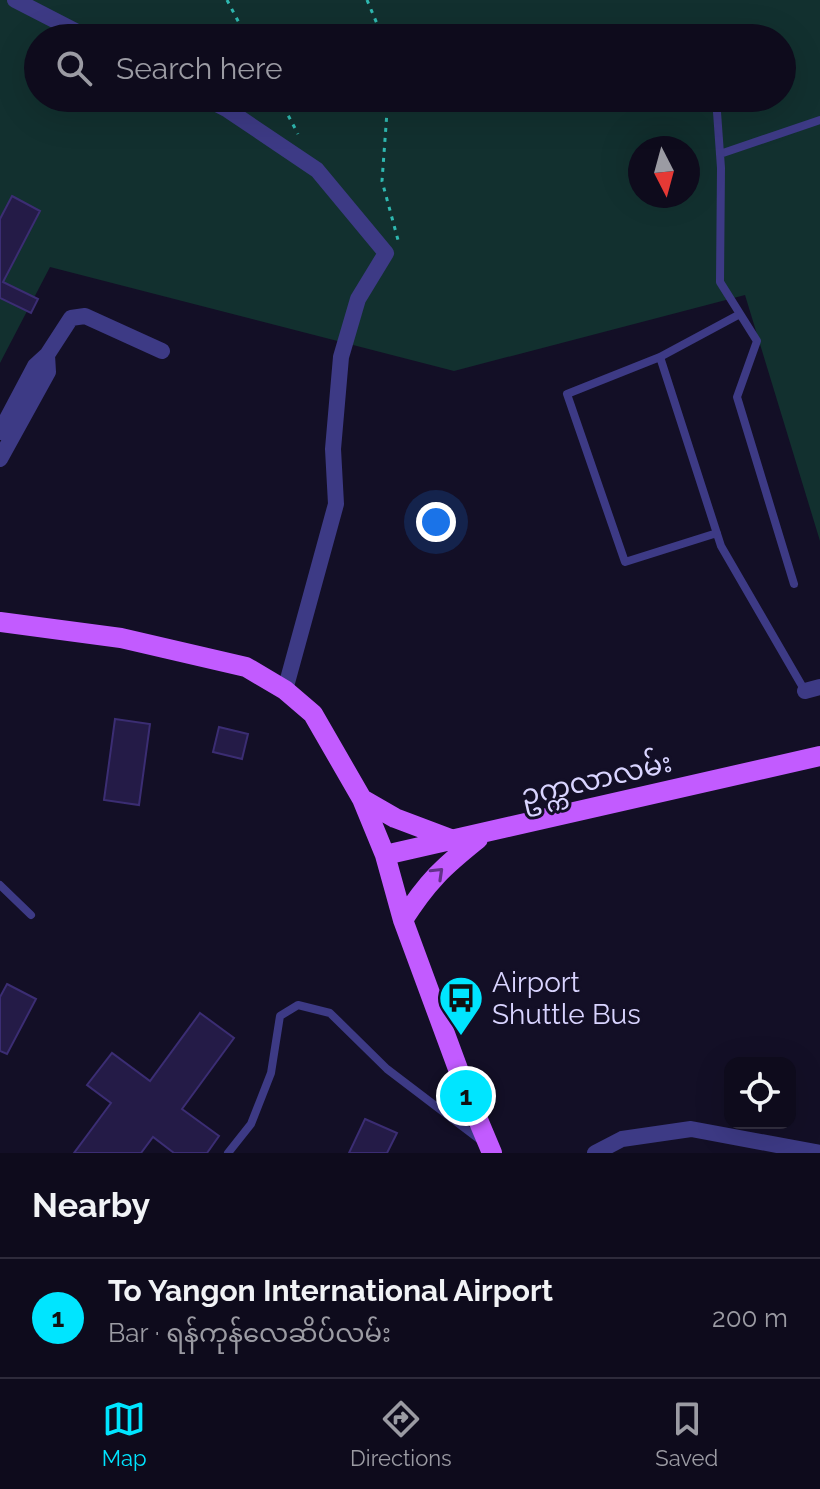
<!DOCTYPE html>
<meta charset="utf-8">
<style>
:root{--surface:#0e0b1c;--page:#171425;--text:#f1f3f6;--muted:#9b9ba3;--line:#2e2b3b;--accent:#00e5ff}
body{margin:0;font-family:Raleway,"Noto Sans Myanmar",sans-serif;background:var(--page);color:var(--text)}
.controls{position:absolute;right:24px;bottom:24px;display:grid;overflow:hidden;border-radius:16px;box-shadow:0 8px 32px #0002}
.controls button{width:72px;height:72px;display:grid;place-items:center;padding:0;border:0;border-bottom:2px solid var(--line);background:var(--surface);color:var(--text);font:40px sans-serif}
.compass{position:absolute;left:628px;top:136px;width:72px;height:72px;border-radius:50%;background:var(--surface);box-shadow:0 8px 32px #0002;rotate:174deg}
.you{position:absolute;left:436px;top:522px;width:28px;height:28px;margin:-20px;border:6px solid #fff;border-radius:50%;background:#1a73e8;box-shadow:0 0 0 12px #1a73e833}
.badge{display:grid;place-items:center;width:52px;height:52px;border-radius:50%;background:var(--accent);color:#111;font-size:26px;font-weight:700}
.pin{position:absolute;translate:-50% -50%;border:4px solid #fff;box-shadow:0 2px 8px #0006}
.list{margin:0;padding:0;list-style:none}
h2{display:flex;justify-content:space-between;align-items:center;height:104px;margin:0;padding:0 32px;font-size:34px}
h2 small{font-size:26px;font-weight:400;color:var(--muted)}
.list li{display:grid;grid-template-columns:52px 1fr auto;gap:24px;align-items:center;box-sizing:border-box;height:120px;padding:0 32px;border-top:2px solid var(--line)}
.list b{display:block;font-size:30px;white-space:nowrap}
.list p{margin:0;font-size:26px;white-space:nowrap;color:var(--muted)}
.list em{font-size:26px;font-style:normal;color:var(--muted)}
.icon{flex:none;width:44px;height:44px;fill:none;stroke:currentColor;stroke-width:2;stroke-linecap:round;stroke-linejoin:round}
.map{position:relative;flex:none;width:820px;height:1153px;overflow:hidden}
.search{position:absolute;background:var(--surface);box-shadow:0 8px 32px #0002;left:24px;right:24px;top:24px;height:88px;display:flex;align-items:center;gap:20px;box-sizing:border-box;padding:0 28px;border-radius:44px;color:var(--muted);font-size:30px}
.sheet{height:224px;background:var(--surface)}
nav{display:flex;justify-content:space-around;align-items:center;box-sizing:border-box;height:112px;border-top:2px solid var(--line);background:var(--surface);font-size:22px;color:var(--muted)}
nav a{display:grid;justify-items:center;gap:4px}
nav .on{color:var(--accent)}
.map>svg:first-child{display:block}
.green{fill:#12302f;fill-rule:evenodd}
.building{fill:#241b47;stroke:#3b2d73;stroke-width:2}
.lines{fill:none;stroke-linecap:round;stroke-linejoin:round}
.path{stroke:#2fb8b0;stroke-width:3;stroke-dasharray:4 6;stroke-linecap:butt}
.lane{stroke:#3d3a85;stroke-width:8}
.street{stroke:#3d3a85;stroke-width:16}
.primary{stroke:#c25bff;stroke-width:20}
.oneway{stroke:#623188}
.labels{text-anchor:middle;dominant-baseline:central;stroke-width:6;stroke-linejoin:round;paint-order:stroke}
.street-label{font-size:28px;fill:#d9d4ff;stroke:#130f26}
.poi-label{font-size:28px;fill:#d9d4ff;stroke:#130f26;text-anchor:start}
</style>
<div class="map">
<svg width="820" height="1153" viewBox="0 0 820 1153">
<rect width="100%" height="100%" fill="#130f26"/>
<path class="green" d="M 0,0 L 820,0 L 820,541 L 745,295 L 454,371 L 50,267 L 0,363 ZM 38,38 L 782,38 L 782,98 L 38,98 ZM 640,148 L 688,148 L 688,196 L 640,196 Z"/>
<path class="building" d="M 12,196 L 40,211 L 3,282 L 38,299 L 31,313 L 0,298 L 0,219 Z
M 115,719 L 150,724 L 139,805 L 104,800 Z
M 219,727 L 248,734 L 242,759 L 213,752 Z
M 7,984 L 36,999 L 7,1054 L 0,1051 L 0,997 Z
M 200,1013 L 234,1038 L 182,1109 L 219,1136 L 207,1153 L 174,1153 L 153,1137 L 141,1153 L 74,1153 L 111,1103 L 87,1085 L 112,1053 L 150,1081 Z
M 365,1119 L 397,1133 L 387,1153 L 349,1153 Z"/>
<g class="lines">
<path class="path" d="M 227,0 L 247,38
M 367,0 L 383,38
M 279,98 L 298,134
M 388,98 L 382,181 L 398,240"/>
<path class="lane" d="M 782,69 L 791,66
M 716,98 L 721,168 L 720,282 L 757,341 L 737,397 L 794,584
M 720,154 L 820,120
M 660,357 L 721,546 L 805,691
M 717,533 L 625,562 L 567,394 L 660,357 L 740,314
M 0,885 L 31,915
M 228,1153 L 251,1124 L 271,1073 L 280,1016 L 298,1005 L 330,1013 L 387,1069 L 479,1139"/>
<path class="street" d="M 15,0 L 89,38
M 205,98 L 228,110 L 317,170 L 386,253 L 358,299 L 341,357 L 333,449 L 336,504 L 285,690
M 0,432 L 35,366 L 47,355 L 71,318 L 85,316 L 162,351
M 0,459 L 48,372 L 47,355
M 805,691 L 820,687
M 595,1153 L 622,1139 L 691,1129 L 820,1153"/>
<path class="primary" d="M 0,622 L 121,638 L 246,667 L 285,690 L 313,714 L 362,799 L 385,855 L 403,920 L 468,1096 L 492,1153
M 362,799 L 395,818 L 456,841
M 385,855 L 820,756
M 403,920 C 427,882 443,867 478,839"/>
</g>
<defs><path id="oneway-chevron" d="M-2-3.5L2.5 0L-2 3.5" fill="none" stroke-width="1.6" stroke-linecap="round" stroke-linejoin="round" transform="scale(2)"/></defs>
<use class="oneway" href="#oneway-chevron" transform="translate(438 873) rotate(-44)"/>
<defs>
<g id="bus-pin" transform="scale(2.3)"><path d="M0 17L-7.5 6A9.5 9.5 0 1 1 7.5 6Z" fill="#00e5ff" stroke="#130f26"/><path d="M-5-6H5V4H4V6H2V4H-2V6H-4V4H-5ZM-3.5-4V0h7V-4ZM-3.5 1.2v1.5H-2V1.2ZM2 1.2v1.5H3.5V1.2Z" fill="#111"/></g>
</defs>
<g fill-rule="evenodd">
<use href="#bus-pin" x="461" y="998"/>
</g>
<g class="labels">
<g class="street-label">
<text transform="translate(596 779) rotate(-13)">ဥက္ကလာလမ်း</text>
</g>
<g class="poi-label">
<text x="492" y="982">Airport<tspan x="492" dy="32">Shuttle Bus</tspan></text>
</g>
</g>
</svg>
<div class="controls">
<button><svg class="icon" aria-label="locate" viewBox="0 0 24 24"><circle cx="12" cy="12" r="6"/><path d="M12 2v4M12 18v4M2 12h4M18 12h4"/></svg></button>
</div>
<svg class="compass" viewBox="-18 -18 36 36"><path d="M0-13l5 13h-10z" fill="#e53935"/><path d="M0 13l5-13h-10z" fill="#9b9ba3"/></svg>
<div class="you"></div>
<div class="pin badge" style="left:466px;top:1096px">1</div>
<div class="search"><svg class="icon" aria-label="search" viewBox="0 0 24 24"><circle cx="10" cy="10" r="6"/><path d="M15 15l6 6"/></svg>Search here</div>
</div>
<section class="sheet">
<h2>Nearby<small></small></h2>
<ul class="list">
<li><span class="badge">1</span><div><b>To Yangon International Airport</b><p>Bar · ရန်ကုန်လေဆိပ်လမ်း</p></div><em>200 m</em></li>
</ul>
</section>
<nav>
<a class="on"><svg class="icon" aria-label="map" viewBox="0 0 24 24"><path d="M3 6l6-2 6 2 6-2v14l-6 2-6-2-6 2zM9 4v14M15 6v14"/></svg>Map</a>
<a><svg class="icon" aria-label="directions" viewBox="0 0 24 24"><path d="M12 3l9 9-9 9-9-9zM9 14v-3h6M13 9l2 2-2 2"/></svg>Directions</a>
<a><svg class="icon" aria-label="saved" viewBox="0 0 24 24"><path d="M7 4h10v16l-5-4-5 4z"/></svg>Saved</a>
</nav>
